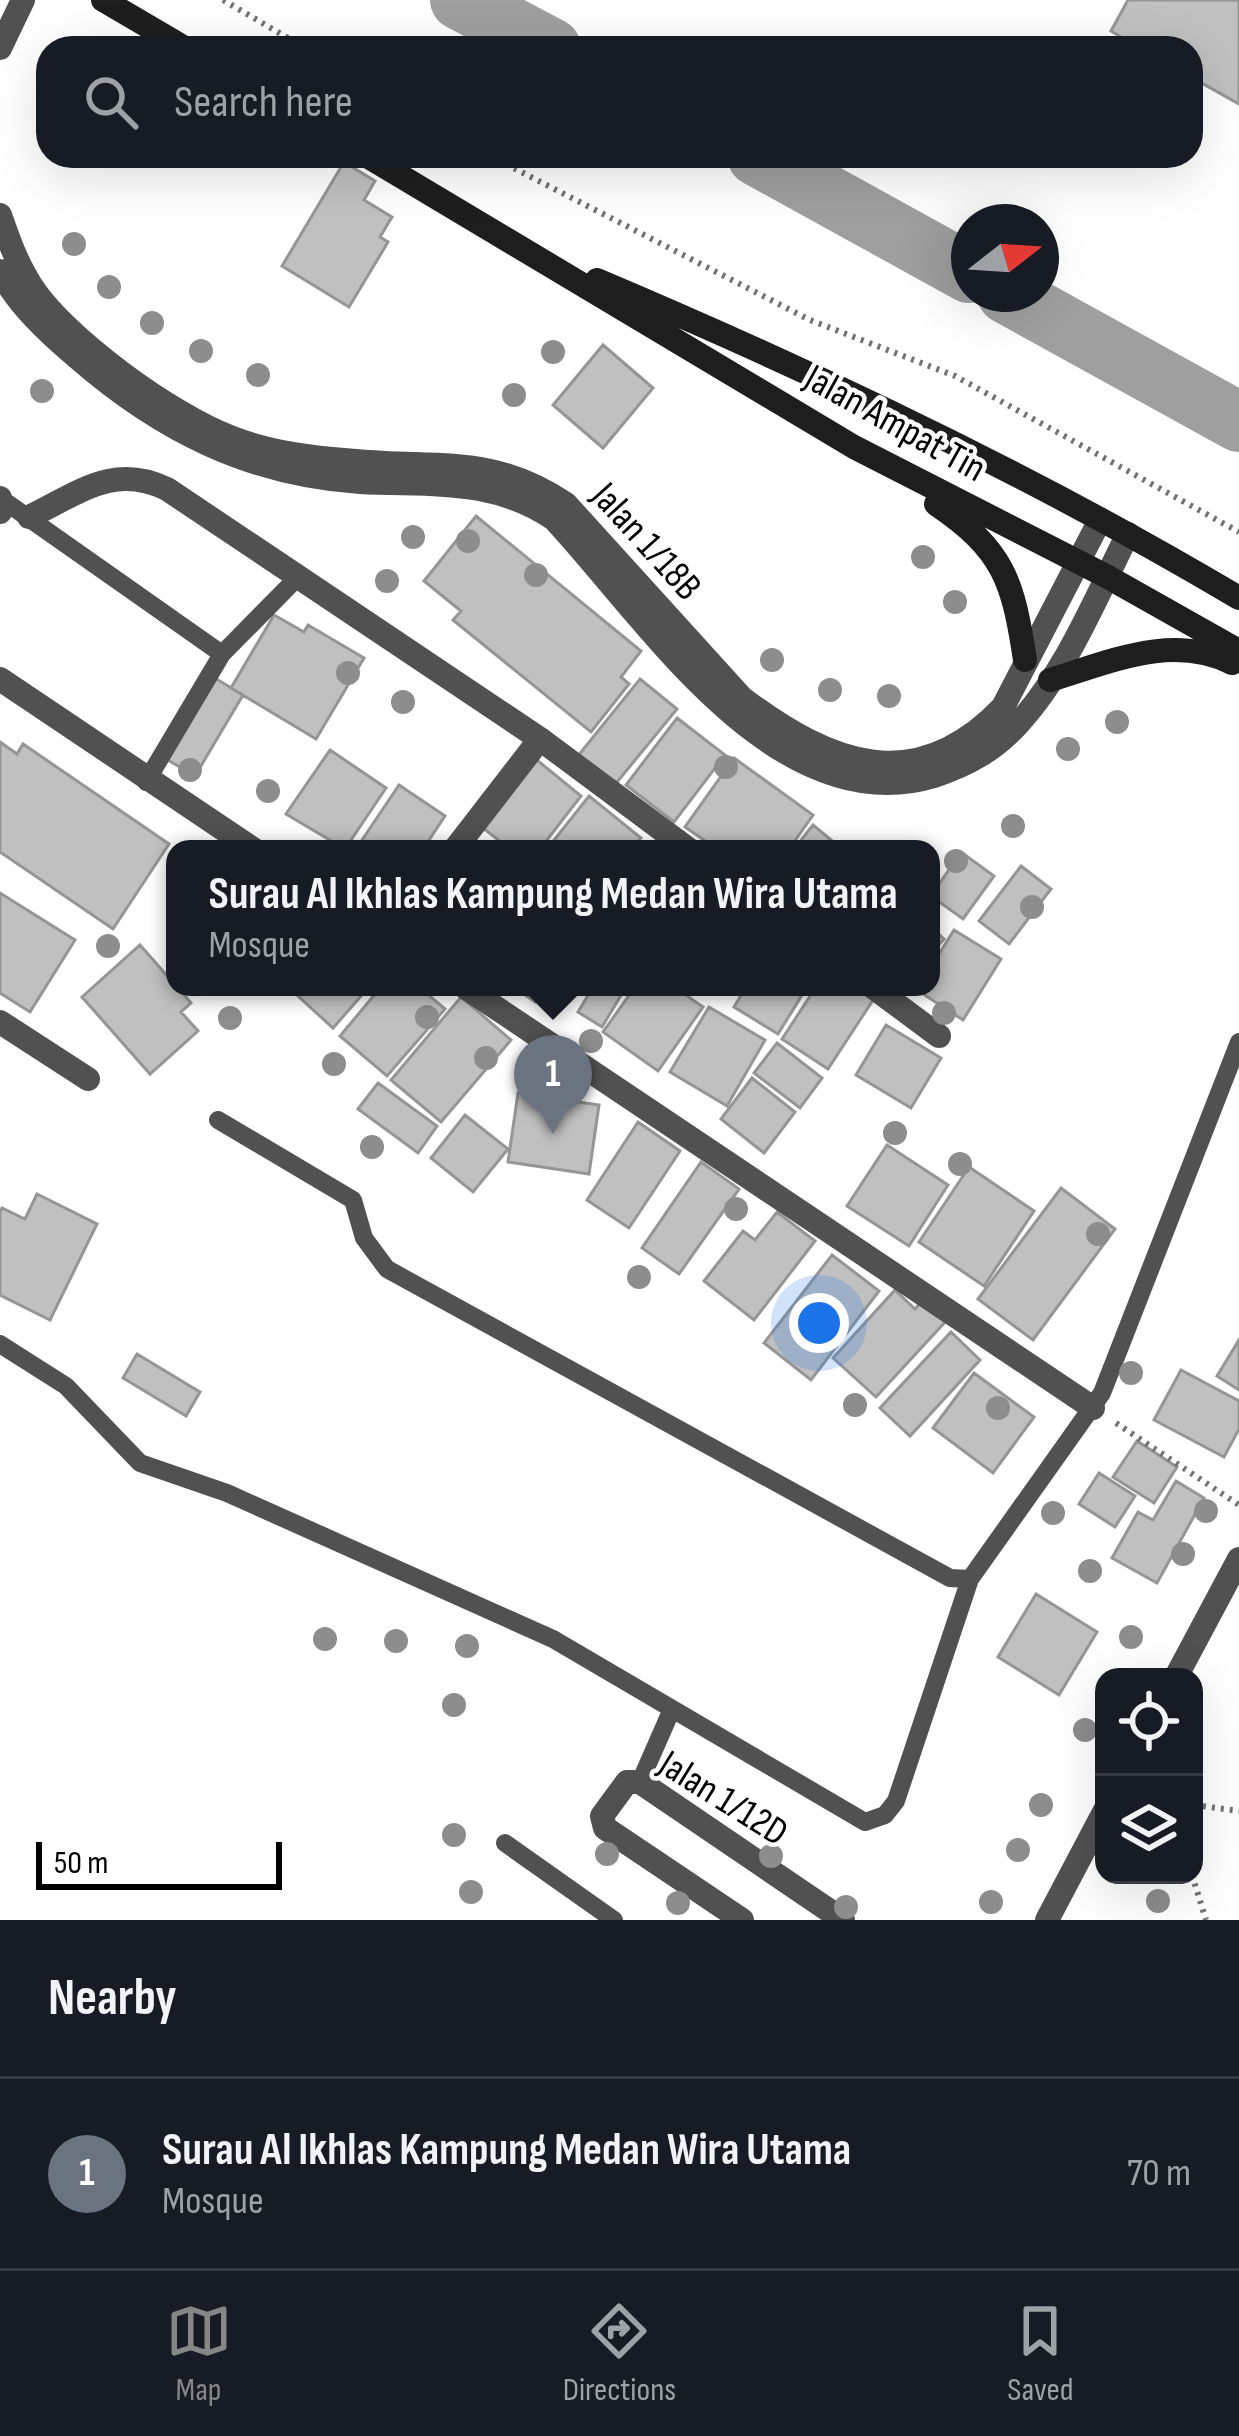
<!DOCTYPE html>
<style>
:root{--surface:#171b24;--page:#242831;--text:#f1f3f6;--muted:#9ea1a6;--line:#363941;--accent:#858687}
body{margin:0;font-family:"Sofia Sans Condensed",sans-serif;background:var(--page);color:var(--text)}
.controls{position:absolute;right:36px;bottom:36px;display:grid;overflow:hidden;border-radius:24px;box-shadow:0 12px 48px #0002}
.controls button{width:108px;height:108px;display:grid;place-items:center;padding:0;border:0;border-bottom:3px solid var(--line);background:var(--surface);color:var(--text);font:60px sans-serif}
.compass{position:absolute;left:951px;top:204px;width:108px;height:108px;border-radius:50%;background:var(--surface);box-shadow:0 12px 48px #0002;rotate:73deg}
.scale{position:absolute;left:36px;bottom:30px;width:246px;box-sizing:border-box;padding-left:12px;border:6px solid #000;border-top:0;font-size:33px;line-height:42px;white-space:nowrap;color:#000;-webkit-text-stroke:9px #fff;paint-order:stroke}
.you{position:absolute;left:819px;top:1323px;width:42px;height:42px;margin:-30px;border:9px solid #fff;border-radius:50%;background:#1a73e8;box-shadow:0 0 0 18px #1a73e833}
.badge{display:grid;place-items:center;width:78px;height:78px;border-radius:50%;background:var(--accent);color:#fff;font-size:39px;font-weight:700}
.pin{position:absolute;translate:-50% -99px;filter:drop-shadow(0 3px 6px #0008)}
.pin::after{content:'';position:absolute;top:63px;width:42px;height:36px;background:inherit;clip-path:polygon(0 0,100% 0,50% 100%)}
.popup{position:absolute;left:166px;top:840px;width:774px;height:156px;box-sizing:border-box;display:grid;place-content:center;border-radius:24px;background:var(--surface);filter:drop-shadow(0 3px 9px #0005);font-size:39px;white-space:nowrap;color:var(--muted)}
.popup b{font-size:45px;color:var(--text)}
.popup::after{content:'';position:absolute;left:50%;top:100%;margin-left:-24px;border:24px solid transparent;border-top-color:var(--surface)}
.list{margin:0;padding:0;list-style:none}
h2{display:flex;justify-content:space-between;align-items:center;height:156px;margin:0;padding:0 48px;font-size:51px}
h2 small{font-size:39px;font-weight:400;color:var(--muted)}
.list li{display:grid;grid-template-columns:78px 1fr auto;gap:36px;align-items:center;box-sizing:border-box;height:192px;padding:0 48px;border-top:3px solid var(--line)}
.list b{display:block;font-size:45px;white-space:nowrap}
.list p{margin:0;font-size:39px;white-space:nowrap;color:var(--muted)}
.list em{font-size:39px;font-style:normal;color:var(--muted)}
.icon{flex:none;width:66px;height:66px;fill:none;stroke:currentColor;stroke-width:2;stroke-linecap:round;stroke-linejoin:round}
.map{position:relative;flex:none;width:1239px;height:1920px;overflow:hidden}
.search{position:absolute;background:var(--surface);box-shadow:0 12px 48px #0002;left:36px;right:36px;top:36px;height:132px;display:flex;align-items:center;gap:30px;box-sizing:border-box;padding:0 42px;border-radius:36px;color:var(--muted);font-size:45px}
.sheet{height:348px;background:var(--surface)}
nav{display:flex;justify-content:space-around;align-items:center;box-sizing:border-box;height:168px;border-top:3px solid var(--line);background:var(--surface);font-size:33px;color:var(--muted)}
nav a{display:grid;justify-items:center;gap:6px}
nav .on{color:var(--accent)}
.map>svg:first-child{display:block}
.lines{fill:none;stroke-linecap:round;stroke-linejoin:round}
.river{stroke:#9f9f9f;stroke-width:60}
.building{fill:#c0c0c0;stroke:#959595;stroke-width:3}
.path{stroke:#737373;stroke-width:6;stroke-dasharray:3 6;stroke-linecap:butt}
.lane{stroke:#515151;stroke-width:18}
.street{stroke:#515151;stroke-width:24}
.secondary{stroke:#1e1e1e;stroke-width:24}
.tree{fill:#8d8d8d}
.labels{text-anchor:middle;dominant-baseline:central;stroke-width:9;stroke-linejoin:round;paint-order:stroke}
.street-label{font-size:39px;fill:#000;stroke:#fff}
</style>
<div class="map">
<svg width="1239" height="1920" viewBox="0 0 1239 1920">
<rect width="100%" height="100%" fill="#fff"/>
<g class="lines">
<path class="river" d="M 460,0 L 551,48
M 757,156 L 969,273
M 1007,294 L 1239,422"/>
</g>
<path class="building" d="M 1128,0 L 1239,0 L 1239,104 L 1191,77 L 1191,48 L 1140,48 L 1111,31 Z
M 344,162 L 375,181 L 364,200 L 392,217 L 380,237 L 388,242 L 349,307 L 282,266 Z
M 603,345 L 653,388 L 603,448 L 553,405 Z
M 476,516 L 641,651 L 621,677 L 629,684 L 591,732 L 453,620 L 461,611 L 424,581 Z
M 274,615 L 304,632 L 308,625 L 364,658 L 316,739 L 231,688 Z
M 213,677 L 243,695 L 195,776 L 166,759 Z
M 640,679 L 677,709 L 613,787 L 577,757 Z
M 677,718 L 725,755 L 674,822 L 626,785 Z
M 0,742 L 17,754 L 23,744 L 169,844 L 113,929 L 0,852 Z
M 330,750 L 386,788 L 345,849 L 286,814 Z
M 532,756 L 581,796 L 540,849 L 510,849 L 479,825 Z
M 734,758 L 813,815 L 789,849 L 717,849 L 685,827 Z
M 399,785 L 445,816 L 423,849 L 356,849 Z
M 589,796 L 641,838 L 632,849 L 547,849 Z
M 813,825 L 842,849 L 794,849 Z
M 961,852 L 994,876 L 963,919 L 931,896 Z
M 1021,866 L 1051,889 L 1009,944 L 979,921 Z
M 0,893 L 75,940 L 30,1012 L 0,993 Z
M 931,927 L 944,939 L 931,953 Z
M 954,930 L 1001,959 L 963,1020 L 917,990 L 931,987 L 931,967 Z
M 140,945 L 191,1003 L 181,1012 L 198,1031 L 150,1074 L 82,997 Z
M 288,987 L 369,987 L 333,1028 Z
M 381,987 L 419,987 L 445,1009 L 387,1076 L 340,1036 Z
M 514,987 L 545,987 L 535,1002 Z
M 593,987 L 626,987 L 602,1027 L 578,1012 Z
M 635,987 L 674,987 L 703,1007 L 658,1071 L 603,1032 Z
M 746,987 L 807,987 L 778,1034 L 734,1007 Z
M 816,987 L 865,987 L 877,994 L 828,1069 L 782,1039 Z
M 461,997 L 511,1040 L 441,1122 L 391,1080 Z
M 709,1007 L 765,1040 L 727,1106 L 670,1072 Z
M 886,1025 L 941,1058 L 911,1108 L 856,1075 Z
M 777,1043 L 822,1078 L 800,1108 L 754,1073 Z
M 752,1078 L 795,1112 L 764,1153 L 721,1119 Z
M 378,1083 L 437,1126 L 418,1153 L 358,1109 Z
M 518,1093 L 599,1105 L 589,1174 L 508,1162 Z
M 465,1115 L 508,1149 L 473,1192 L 431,1158 Z
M 638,1122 L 680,1151 L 629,1228 L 587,1200 Z
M 887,1145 L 948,1185 L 909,1246 L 847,1206 Z
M 701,1162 L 739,1189 L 679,1274 L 642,1248 Z
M 969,1167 L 1034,1211 L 984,1286 L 919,1242 Z
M 1061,1188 L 1115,1229 L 1033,1340 L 978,1299 Z
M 37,1194 L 97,1224 L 50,1320 L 0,1295 L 0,1212 L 2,1208 L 25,1219 Z
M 777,1212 L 815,1241 L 754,1320 L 704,1281 L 743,1231 L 755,1240 Z
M 832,1255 L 879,1291 L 811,1380 L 764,1343 Z
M 895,1290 L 915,1309 L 923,1300 L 946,1321 L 876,1397 L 833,1358 Z
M 951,1332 L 980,1360 L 910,1436 L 880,1408 Z
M 1239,1340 L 1239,1390 L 1217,1376 Z
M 137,1354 L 200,1392 L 186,1416 L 123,1378 Z
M 1181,1370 L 1239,1401 L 1239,1429 L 1224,1457 L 1154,1420 Z
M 974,1373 L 1034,1417 L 993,1473 L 933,1428 Z
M 1137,1441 L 1177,1467 L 1154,1503 L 1113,1477 Z
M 1099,1473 L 1135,1496 L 1115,1527 L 1079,1504 Z
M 1176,1481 L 1204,1498 L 1157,1583 L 1112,1558 L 1138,1512 L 1153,1520 Z
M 1036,1594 L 1097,1632 L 1059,1695 L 998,1657 Z"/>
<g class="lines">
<path class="path" d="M 223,0 L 305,48
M 490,156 L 810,320 L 955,376 L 1239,532
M 1116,1423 L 1239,1505
M 1194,1805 L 1239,1811
M 1192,1875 L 1206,1920"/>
<path class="lane" d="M 3,500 L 222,654 L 146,782
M 222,654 L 299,576
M 218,1120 L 353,1200 L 364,1238 L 387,1269 L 950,1578 L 970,1579 L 1102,1393 L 1239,1042
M 0,1344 L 66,1386 L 140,1463 L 227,1493 L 553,1639 L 865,1822 L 885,1815 L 896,1801 L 970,1579
M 640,1782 L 672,1709
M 505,1843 L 614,1920"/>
<path class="street" d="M 0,48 L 23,0
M 0,215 C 8,238 16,261 29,282 C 61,336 172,415 230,437 C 270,453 314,458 356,461 C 440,469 491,454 566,504 L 742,698 C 831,765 916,798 1003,707 L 1100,520
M 0,271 C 18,305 49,334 79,359 C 161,430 250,475 360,482 C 432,486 491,477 554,519 C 646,617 776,824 934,776 C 968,765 994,750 1018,724 C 1066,672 1096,597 1128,534
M 0,498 L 0,512
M 29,517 C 79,493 113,463 167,489 L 540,739 L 688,849
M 0,679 L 253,849
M 455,849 L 540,739
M 465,987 L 1093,1408
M 873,987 L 939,1036
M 0,1022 L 88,1079
M 1176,1677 L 1239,1559
M 742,1920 L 605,1828 L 602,1816 L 627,1782 L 640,1782 L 843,1920
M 1047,1920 L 1104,1812"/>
<path class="secondary" d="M 103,0 L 185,48
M 367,156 L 854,447 L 1106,576 L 1239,651
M 597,280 C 817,373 1034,476 1239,598
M 936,504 C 1004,550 1013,581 1025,660
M 1050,680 C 1110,662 1172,633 1232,663"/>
</g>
<g class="tree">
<circle cx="74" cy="244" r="12"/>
<circle cx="109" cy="287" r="12"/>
<circle cx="152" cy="323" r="12"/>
<circle cx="201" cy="351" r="12"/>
<circle cx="553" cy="352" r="12"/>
<circle cx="258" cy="375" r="12"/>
<circle cx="42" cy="391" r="12"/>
<circle cx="514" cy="395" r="12"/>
<circle cx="413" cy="537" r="12"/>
<circle cx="468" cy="541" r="12"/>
<circle cx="923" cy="557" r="12"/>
<circle cx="536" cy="575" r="12"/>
<circle cx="387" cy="581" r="12"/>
<circle cx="955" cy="602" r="12"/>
<circle cx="772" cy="660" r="12"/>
<circle cx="348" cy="673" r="12"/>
<circle cx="830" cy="690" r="12"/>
<circle cx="889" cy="696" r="12"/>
<circle cx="403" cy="702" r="12"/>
<circle cx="1117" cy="722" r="12"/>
<circle cx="1068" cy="749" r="12"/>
<circle cx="726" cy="767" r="12"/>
<circle cx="190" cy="770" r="12"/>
<circle cx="268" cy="791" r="12"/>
<circle cx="1013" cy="826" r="12"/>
<circle cx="956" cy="861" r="12"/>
<circle cx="1032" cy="907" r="12"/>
<circle cx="108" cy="946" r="12"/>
<circle cx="944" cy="1013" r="12"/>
<circle cx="427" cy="1017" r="12"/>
<circle cx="230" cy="1018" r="12"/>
<circle cx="591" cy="1041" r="12"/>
<circle cx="486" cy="1058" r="12"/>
<circle cx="334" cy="1064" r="12"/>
<circle cx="895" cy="1133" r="12"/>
<circle cx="372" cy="1147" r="12"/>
<circle cx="960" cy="1164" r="12"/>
<circle cx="736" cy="1209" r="12"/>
<circle cx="1098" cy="1234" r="12"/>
<circle cx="639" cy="1277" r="12"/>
<circle cx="1131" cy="1373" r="12"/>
<circle cx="855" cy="1405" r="12"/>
<circle cx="998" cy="1408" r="12"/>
<circle cx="1206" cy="1511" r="12"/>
<circle cx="1053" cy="1513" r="12"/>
<circle cx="1183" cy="1554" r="12"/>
<circle cx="1090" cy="1571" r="12"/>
<circle cx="1131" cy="1637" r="12"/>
<circle cx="325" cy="1639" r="12"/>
<circle cx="396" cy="1641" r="12"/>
<circle cx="467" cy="1646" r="12"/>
<circle cx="454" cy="1705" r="12"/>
<circle cx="1085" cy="1730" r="12"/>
<circle cx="1041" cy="1805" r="12"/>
<circle cx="454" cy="1835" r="12"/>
<circle cx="1018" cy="1850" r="12"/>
<circle cx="607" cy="1854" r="12"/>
<circle cx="771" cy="1856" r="12"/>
<circle cx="471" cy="1892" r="12"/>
<circle cx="1158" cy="1901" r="12"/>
<circle cx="991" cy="1902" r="12"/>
<circle cx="678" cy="1903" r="12"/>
<circle cx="846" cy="1907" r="12"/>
</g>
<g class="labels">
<g class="street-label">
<text transform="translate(895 424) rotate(29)">Jalan Ampat Tin</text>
<text transform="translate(646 542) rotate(48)">Jalan 1/18B</text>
<text transform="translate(723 1799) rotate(32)">Jalan 1/12D</text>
</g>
</g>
</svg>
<div class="controls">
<button><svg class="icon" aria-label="locate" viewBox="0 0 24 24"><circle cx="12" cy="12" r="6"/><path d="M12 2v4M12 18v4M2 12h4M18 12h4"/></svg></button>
<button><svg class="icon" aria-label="layers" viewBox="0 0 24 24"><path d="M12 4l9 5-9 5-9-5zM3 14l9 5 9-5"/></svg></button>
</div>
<svg class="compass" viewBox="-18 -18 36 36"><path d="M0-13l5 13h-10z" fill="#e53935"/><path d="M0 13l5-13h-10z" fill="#9ea1a6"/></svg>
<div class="scale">50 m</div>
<div class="you"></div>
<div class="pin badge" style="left:553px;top:1134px;background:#6b7280">1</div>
<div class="popup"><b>Surau Al Ikhlas Kampung Medan Wira Utama</b>Mosque</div>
<div class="search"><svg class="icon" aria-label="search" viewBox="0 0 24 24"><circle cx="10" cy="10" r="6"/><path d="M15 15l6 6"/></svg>Search here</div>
</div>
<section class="sheet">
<h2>Nearby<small></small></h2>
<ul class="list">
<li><span class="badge" style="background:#6b7280">1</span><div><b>Surau Al Ikhlas Kampung Medan Wira Utama</b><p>Mosque</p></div><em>70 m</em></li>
</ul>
</section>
<nav>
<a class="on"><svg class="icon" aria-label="map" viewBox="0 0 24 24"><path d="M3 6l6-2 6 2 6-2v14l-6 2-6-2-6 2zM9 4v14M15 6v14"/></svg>Map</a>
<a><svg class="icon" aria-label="directions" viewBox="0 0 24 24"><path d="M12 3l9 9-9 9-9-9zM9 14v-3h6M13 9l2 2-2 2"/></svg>Directions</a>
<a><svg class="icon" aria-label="saved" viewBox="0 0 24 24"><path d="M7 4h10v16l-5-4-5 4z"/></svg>Saved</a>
</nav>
